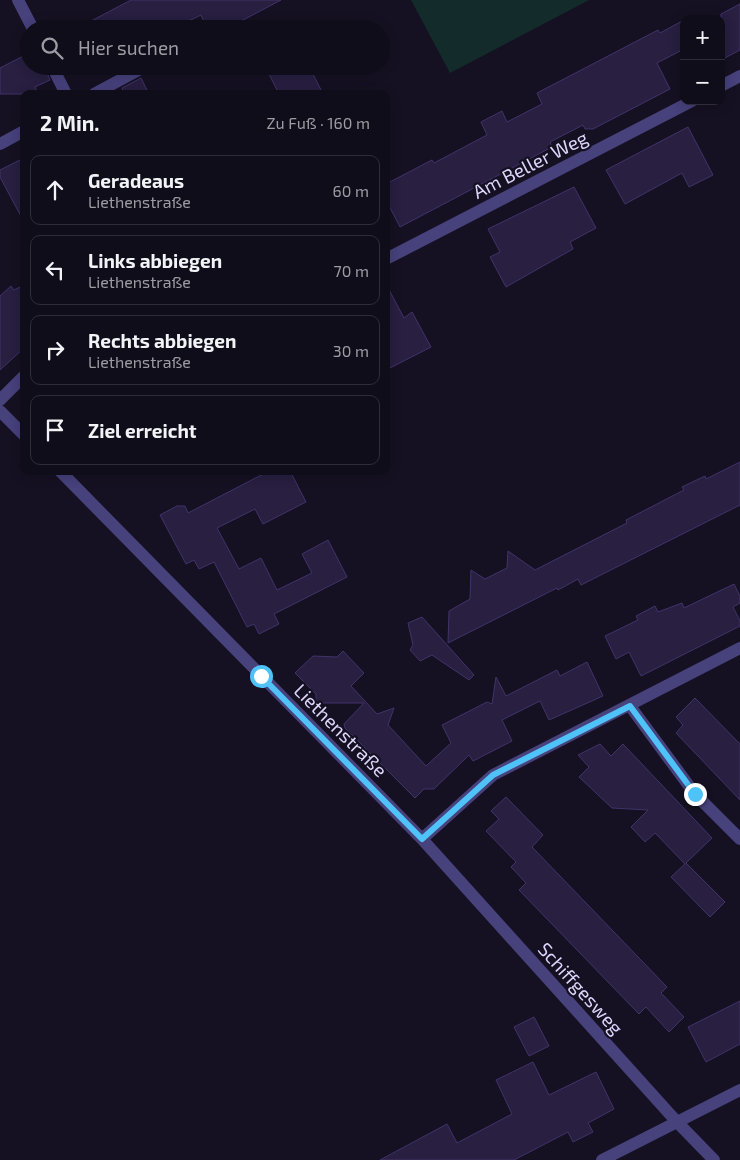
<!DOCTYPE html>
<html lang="de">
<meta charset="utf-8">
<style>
:root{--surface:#100d1a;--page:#191623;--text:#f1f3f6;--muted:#9c9ca2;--line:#302d39}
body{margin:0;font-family:"Exo 2",sans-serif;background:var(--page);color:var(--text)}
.controls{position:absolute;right:15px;top:15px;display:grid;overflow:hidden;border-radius:10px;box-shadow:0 2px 12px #0003}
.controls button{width:45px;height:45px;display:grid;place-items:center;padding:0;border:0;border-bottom:1px solid var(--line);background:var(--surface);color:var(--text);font:25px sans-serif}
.stop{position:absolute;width:15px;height:15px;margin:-11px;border:4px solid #4fc3f7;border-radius:50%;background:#fff}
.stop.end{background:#4fc3f7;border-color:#fff;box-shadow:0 1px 5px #0008}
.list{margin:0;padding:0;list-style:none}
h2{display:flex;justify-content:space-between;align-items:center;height:65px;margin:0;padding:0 20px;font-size:21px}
h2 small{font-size:16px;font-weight:400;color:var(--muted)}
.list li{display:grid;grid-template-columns:32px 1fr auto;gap:15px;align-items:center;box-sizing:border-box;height:70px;margin:0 10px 10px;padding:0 10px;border:1px solid var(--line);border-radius:10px}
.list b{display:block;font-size:19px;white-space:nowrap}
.list p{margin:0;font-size:16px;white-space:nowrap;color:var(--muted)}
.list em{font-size:16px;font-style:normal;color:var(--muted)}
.icon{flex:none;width:28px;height:28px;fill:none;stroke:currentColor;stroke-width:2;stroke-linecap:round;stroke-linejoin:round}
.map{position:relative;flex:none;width:740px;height:1160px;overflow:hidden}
.search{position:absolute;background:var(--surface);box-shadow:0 2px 12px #0003;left:20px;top:20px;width:370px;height:55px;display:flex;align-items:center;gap:12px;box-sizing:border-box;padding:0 18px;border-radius:28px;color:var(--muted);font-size:19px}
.panel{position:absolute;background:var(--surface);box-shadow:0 2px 12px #0003;left:20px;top:90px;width:370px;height:385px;border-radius:10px}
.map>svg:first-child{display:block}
.green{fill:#142b2b}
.building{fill:#281f41;stroke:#42336b}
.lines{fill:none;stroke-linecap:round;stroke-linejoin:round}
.minor{stroke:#47417c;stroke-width:12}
.route{stroke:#4fc3f7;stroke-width:6}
.labels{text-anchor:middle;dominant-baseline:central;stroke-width:4.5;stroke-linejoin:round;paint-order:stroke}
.street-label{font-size:19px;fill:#ddd6fb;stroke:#151122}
</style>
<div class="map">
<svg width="740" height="1160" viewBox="0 0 740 1160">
<rect width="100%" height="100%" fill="#151122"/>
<path class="green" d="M 411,0 L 589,0 L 450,73 Z"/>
<path class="building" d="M 131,0 L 281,0 L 226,29 L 207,29 L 201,15 L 172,29 L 76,29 Z
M 740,4 L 740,50 L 721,60 L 721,14 Z
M 684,20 L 684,49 L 657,63 L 670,89 L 593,129 L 585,129 L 583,125 L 550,142 L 552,147 L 400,227 L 386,200 L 386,184 L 432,160 L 434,163 L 487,135 L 481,122 L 502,111 L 507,122 L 542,104 L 537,93 L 658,30 L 660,33 Z
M 29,53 L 29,66 L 44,66 L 50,80 L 35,87 L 38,94 L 0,94 L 0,68 Z
M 265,66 L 309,66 L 323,94 L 279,94 Z
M 141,78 L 149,94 L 124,94 L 122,88 Z
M 688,127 L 713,175 L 689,187 L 682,173 L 625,204 L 606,170 Z
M 24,158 L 24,222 L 0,177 L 0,170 Z
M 574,187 L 596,228 L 570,242 L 573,249 L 506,287 L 490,257 L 500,252 L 488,229 Z
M 386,284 L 404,318 L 412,312 L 431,347 L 386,370 Z
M 24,285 L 24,348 L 0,370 L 0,296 L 11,286 L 14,290 Z
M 740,462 L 740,505 L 581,585 L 578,579 L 558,590 L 557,588 L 448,643 L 449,611 L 470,599 L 471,570 L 485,579 L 507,568 L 508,551 L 535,570 L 627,523 L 626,520 L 684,490 L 682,487 L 705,476 L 706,479 Z
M 269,471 L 290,471 L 306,502 L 263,524 L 255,509 L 217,528 L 239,569 L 261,558 L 277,590 L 312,573 L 302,554 L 328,540 L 347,577 L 274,614 L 279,624 L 259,634 L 254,624 L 247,627 L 214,562 L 199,569 L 194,560 L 186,564 L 160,515 L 177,506 L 185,506 L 188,513 Z
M 734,584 L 740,596 L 740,603 L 733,607 L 740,621 L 740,626 L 641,676 L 629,652 L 616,659 L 605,636 L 638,620 L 636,616 L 655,606 L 658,612 L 682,603 L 684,608 Z
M 422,617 L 474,675 L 469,680 L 432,655 L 420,661 L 410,650 L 413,645 L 408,623 Z
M 343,651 L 364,673 L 351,686 L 377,714 L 394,708 L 388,725 L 426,766 L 451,743 L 442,725 L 487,702 L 492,704 L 496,677 L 506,696 L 557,670 L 560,676 L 587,662 L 603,696 L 549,720 L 540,701 L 502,720 L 512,741 L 473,761 L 469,755 L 434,789 L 424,789 L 415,798 L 345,728 L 344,724 L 364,703 L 316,703 L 316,694 L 295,673 L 313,656 L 337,657 Z
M 695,698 L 740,744 L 740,800 L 676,733 L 683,725 L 676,717 Z
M 600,744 L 611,756 L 623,744 L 712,838 L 686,863 L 725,902 L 710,917 L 671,877 L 685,864 L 655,833 L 645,842 L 631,827 L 648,810 L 612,808 L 579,777 L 589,767 L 578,755 Z
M 506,797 L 543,835 L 532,847 L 667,987 L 661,993 L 684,1017 L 669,1032 L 646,1007 L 639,1014 L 519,890 L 526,883 L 511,867 L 516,862 L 486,831 L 499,819 L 491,811 Z
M 740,1001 L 740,1044 L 706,1062 L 688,1027 Z
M 534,1017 L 549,1046 L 529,1056 L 514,1027 Z
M 533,1062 L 549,1095 L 596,1072 L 614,1109 L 588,1123 L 593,1132 L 573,1142 L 568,1132 L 514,1160 L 380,1160 L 447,1124 L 457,1143 L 512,1114 L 496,1080 Z"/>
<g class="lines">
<path class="minor" d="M 18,0 L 33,29
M 52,66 L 66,94
M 721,86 L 740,76
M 94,94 L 146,66
M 0,144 L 24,131
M 386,259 L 692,101
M 0,400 L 24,376
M 0,411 L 24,435
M 60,471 L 422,839 L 677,1122 L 714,1160
M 630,706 L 695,794 L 740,839
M 422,839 L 493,775 L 740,648
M 602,1160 L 740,1090"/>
</g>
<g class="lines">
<path class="route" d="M 261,676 L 422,839 L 493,775 L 630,706 L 695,794"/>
</g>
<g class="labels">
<g class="street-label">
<text transform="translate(530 164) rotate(-27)">Am Beller Weg</text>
<text transform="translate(341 730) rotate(45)">Liethenstraße</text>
<text transform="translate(581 988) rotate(48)">Schiffgesweg</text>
</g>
</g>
</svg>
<div class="controls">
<button>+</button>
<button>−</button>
</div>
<div class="stop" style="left:261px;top:676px"></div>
<div class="stop end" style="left:695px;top:794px"></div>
<div class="search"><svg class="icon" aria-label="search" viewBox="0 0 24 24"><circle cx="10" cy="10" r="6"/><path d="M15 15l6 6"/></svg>Hier suchen</div>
<section class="panel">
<h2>2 Min.<small>Zu Fuß · 160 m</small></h2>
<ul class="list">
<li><svg class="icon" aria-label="ahead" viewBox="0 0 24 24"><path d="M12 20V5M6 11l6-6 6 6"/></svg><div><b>Geradeaus</b><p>Liethenstraße</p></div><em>60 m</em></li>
<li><svg class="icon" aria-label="left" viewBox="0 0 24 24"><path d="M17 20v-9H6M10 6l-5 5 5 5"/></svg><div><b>Links abbiegen</b><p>Liethenstraße</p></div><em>70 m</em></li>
<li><svg class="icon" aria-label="right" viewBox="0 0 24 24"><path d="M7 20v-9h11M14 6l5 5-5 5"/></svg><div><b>Rechts abbiegen</b><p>Liethenstraße</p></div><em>30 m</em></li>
<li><svg class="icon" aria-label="arrive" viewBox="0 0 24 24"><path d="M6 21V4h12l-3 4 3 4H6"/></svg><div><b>Ziel erreicht</b></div></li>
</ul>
</section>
</div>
